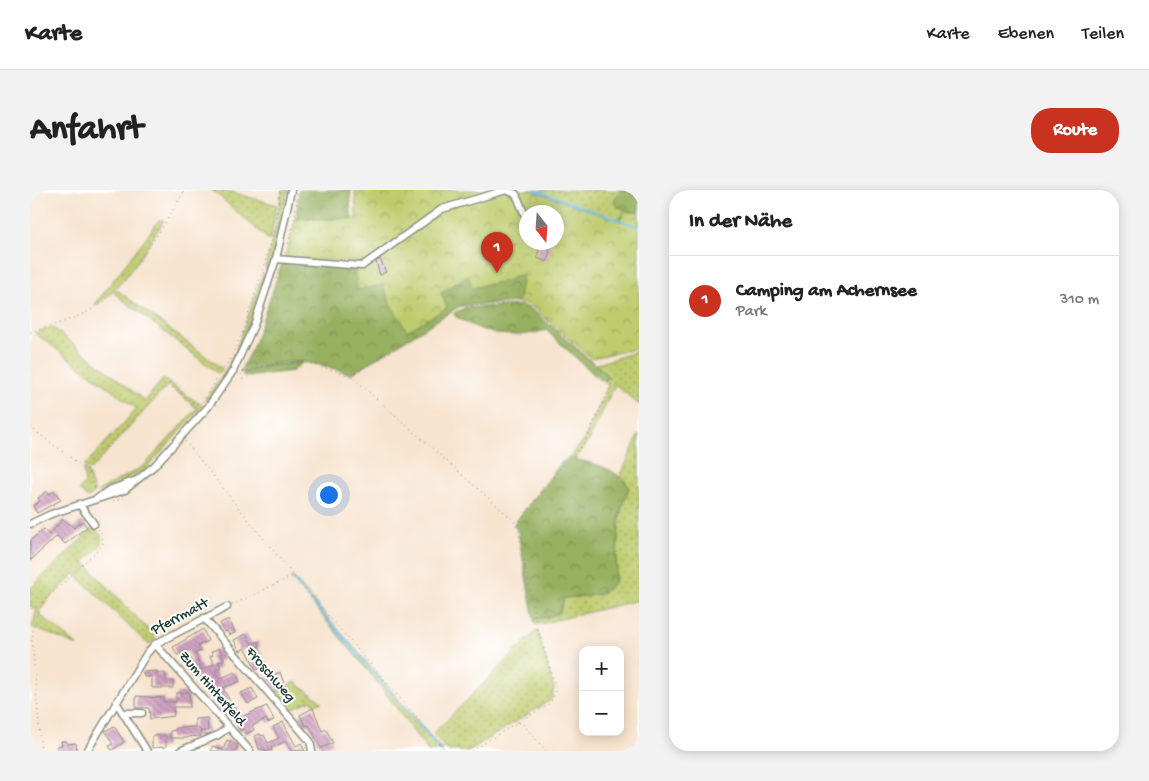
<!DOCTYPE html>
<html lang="de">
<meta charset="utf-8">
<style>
:root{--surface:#fff;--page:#f2f2f2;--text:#222;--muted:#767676;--line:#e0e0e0;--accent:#c8321e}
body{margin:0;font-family:"Gochi Hand",sans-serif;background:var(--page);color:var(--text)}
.controls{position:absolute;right:15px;bottom:15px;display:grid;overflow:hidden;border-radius:10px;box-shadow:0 2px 12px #0003}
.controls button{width:45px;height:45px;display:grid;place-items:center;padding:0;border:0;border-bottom:1px solid var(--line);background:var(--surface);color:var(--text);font:25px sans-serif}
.compass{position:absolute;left:489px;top:15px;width:45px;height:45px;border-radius:50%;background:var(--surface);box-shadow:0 2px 12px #0003;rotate:163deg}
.you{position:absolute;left:298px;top:304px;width:18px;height:18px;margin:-12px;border:4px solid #fff;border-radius:50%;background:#1a73e8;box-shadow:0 0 0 8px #1a73e833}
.badge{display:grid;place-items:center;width:32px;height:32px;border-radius:50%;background:var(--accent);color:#fff;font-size:16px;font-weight:700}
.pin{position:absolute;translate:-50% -41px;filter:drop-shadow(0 1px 2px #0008)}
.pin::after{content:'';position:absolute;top:26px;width:18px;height:15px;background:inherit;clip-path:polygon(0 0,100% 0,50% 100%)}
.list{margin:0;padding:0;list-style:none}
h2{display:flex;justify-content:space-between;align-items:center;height:65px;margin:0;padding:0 20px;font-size:21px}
h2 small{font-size:16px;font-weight:400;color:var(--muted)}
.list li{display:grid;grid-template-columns:32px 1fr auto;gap:15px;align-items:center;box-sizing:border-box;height:90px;padding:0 20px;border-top:1px solid var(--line)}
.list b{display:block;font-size:19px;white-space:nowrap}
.list p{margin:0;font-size:16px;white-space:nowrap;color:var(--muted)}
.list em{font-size:16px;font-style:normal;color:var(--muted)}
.map{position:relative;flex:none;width:609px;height:561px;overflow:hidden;border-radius:20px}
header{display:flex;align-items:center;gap:30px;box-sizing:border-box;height:70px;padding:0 25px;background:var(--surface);border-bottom:1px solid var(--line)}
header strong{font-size:24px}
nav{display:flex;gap:28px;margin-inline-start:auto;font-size:18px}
.intro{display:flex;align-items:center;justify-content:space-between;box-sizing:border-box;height:120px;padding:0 30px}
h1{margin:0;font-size:35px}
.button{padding:12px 22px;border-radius:20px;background:var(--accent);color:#fff;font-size:18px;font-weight:700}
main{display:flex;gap:30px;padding:0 30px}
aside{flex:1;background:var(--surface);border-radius:20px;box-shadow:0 2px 12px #0003}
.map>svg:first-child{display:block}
.grass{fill:url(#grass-dots);stroke:#6f8451}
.forest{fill:url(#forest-crowns);stroke:#5b764a}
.park{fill:url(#park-crowns);stroke:#6f8451;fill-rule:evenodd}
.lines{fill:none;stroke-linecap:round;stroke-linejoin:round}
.stream{stroke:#75c0ee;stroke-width:2}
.building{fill:url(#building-back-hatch)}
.minor-casing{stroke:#8b9081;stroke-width:9}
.path{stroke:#8b9081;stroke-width:1;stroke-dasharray:1 4;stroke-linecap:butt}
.minor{stroke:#fff;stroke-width:6}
.labels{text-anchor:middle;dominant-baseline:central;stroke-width:4;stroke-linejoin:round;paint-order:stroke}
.street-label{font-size:15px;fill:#1f3d34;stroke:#fff}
</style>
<header>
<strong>Karte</strong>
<nav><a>Karte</a><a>Ebenen</a><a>Teilen</a></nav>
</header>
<div class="intro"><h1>Anfahrt</h1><a class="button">Route</a></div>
<main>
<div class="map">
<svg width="609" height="561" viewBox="0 0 609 561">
<defs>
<pattern id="grass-dots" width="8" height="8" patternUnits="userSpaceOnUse" patternTransform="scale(1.25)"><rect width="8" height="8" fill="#bfcc6e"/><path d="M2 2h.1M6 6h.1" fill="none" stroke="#9ba75b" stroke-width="1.8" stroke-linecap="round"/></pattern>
<pattern id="forest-crowns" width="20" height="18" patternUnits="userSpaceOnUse" patternTransform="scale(1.25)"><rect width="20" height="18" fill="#97b061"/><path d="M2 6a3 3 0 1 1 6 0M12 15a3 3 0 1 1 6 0" fill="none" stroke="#7b9051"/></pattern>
<pattern id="park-crowns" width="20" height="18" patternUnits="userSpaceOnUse" patternTransform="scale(1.25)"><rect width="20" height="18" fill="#bfcc6e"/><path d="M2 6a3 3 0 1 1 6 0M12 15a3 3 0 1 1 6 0" fill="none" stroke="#9ba75b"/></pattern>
<pattern id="building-back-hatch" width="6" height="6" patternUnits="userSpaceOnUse" patternTransform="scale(1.25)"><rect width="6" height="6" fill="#d3a2c4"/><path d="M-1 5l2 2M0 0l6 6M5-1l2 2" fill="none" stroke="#ab85a0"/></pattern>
</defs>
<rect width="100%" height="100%" fill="#fff"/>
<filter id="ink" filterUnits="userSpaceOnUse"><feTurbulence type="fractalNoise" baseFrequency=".02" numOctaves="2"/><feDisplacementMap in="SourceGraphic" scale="10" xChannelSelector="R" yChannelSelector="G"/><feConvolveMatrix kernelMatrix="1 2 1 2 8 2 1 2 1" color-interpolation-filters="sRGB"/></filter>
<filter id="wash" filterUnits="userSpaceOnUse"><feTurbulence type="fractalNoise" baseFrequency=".0096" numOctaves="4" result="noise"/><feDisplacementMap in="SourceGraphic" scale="20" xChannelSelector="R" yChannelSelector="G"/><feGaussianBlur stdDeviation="1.12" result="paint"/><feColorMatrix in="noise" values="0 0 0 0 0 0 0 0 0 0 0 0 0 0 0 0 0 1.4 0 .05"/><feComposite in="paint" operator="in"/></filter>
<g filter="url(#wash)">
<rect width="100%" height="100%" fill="#f7e3ce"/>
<path class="grass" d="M 182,0 L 194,0 L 247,15 L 240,51 Z
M 252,0 L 258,0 L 250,43 L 238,81 L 235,78 L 247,33 Z
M 500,0 L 609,0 L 609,38 L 590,32 L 592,25 L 588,31 Z
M 129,30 L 134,30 C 115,60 94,97 64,116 Z
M 233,84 L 237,88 L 216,148 L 200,181 L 177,213 L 175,209 L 193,185 L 206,160 Z
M 87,100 L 193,179 L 189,184 L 84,103 Z
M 22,137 L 115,211 L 133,189 L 173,216 L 115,280 L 69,303 L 68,301 L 114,276 L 167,218 L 138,195 L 60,280 L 54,276 L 107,219 L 5,143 Z
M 609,161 L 609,215 L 586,195 L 584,196 L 559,251 L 545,269 L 539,268 L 553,252 L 578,196 L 574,191 L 577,189 L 577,185 L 564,175 Z
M 609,244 L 609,410 L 505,435 L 504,430 L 525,425 L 530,421 L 534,408 L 571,404 L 585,391 L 590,323 L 599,297 L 591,285 Z
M 53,279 L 57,281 L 65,303 L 58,308 L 49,300 L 55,293 Z
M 64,337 L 71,346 L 71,355 L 54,372 L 126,448 L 119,455 L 45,384 L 16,412 L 9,424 L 48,456 L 2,437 L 7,419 L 0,417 L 0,399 Z
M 263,387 L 413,561 L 398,561 L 349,494 L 261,388 Z
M 507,440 L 524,499 L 521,510 L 438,561 L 418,561 L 403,544 Z
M 265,492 L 292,512 L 285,515 L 281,510 L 259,520 L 243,503 Z"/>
<path class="forest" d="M 269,0 L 321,0 L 320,13 L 322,29 L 266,29 Z
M 592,0 L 609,0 L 609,22 C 596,21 573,16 592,0 Z
M 252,74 L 325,80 L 327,100 L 353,95 L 360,113 L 417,118 L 411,103 L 438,85 L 442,97 L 481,89 L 483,86 L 493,85 L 488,112 L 430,116 L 321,184 C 274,169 260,167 212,183 L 210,182 L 224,154 Z
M 491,115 L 500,118 L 577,185 L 577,189 L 570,190 L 516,140 C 481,150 455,145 425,126 L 424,123 L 435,118 Z
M 273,172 L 263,181 L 214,187 L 213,184 L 240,176 Z
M 539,268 C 564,274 584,276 599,297 L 590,323 L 585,391 C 575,408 553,406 534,408 L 530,421 L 525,425 L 504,430 L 488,342 L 484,334 L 531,273 Z"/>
<path class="park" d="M 325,0 L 501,0 L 590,31 L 594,22 L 609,22 L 609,158 L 561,168 L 500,115 L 488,112 L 493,85 L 483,86 L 482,89 L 442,98 L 438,85 L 411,103 L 417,118 L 377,141 L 360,113 L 353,95 L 327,100 L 324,72 L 255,68 L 266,29 L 326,29 ZM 497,22 L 526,22 L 526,52 L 497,52 Z"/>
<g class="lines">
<path class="stream" d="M 505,0 L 609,37
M 264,390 L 411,561"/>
</g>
<g id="blocks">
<path class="building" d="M 510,52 L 521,55 L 517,72 L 507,68 Z
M 350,69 L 356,82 L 350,85 L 346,72 Z
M 17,301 L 19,304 L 24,301 L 31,310 L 7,323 L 3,316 L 10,311 L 8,308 Z
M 33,329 L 44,338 L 52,331 L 57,337 L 35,354 L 27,346 L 0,371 L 0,351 L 14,339 L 19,345 Z
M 199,429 L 205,443 L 199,445 L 197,441 L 194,442 L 190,433 Z
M 173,439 L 178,451 L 168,456 L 171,461 L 165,463 L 172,480 L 184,474 L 180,466 L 183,465 L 181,462 L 189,458 L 194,469 L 188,472 L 191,477 L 185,480 L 189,489 L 205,482 L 210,491 L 193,498 L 203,517 L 205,516 L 211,527 L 237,516 L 244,530 L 238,533 L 236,529 L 222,536 L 224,540 L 216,544 L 214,539 L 210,541 L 202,525 L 199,526 L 195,521 L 187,505 L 183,507 L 179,503 L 171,486 L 167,488 L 166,485 L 163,486 L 158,473 L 162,471 L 157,460 L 147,465 L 143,457 Z
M 216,444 L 222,454 L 228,451 L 230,456 L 228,457 L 236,476 L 226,480 L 218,462 L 215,458 L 210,461 L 204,450 Z
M 127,481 L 127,484 L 135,483 L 136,491 L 143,491 L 143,498 L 122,498 L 122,487 L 114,487 L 113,482 Z
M 250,482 L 255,497 L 247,500 L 238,488 Z
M 222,498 L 228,509 L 218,514 L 211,503 Z
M 159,502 L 160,517 L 143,517 L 144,526 L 120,529 L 119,518 L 106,518 L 106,506 L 134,508 L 134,512 L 146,512 L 146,503 Z
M 283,518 L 292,541 L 296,539 L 303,553 L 291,558 L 279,535 L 275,536 L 270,525 Z
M 177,528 L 178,541 L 170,541 L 171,546 L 158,547 L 158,548 L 140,548 L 140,541 L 146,540 L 146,538 L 165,537 L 165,529 Z
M 253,532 L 266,556 L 271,553 L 275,561 L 261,561 L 256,551 L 241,558 L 242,561 L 229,559 L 225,546 L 230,544 L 231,546 L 234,545 L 238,553 L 249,548 L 243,537 Z
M 84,536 L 94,552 L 82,560 L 79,556 L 83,554 L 75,541 Z
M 122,546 L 136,546 L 136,557 L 122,558 Z
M 197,550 L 208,555 L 205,561 L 180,561 L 183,556 L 193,560 Z
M 31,551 L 37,551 L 37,554 L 46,553 L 47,561 L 28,561 L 27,556 L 32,555 Z"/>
</g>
</g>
<g filter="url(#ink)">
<use href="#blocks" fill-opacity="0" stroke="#8b9081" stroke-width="1"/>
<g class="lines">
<g class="minor-casing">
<path id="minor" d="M 246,69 L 332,76 L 412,19 L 476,0 L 486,4 L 497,30
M 68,308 L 79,300 L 104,291
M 49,314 L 64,334
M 0,334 L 21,324 L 95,300 L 124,276 L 178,217 L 203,181 L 224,135 L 246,69 L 261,0
M 174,428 L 280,551 L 282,561
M 125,454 L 220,561
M 86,512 L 117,561
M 93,523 L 112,523
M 57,561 L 117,463 L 125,454 L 197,417
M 150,561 L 188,545 L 199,537"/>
</g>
<path class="path" d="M 587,38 L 591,28
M 255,63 L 265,30 L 267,3
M 235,83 L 232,82 L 245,36 L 250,0
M 246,89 L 250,79
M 0,142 C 24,135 50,128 71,114 C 97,96 138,29 155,0
M 208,183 L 239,175 L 275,172 L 321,186 L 483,330 L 489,342 L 505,429 L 526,499 L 522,510 L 517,516 L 486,533
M 211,184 L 214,193
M 321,186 L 432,117 L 493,113 L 498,115 L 609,211
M 172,212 L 201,167 L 213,141 L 232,82
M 0,237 L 57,280 L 66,301
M 155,251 L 267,390 L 416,561
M 57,280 L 136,193 L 166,214 L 172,212
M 83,311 L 94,308
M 487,335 L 527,282 L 554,254 L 584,189
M 202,415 L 263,386
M 11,561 L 2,448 C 4,434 7,422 14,411 L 73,355 L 72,344 L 68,339
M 442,561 L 486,533 L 491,532 L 516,561"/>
<use href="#minor" class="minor"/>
</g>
</g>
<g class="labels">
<g class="street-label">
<text transform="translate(150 427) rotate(-28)">Pferrmatt</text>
<text transform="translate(240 485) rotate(49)">Froschweg</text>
<text transform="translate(182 499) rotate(49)">Zum Hinterfeld</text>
</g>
</g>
</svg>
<div class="controls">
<button>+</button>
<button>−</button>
</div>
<svg class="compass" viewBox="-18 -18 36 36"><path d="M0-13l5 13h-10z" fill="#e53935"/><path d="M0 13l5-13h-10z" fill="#767676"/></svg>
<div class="you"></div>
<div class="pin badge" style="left:467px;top:83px">1</div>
</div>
<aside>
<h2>In der Nähe<small></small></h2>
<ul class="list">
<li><span class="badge">1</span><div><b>Camping am Achernsee</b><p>Park</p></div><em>310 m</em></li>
</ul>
</aside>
</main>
